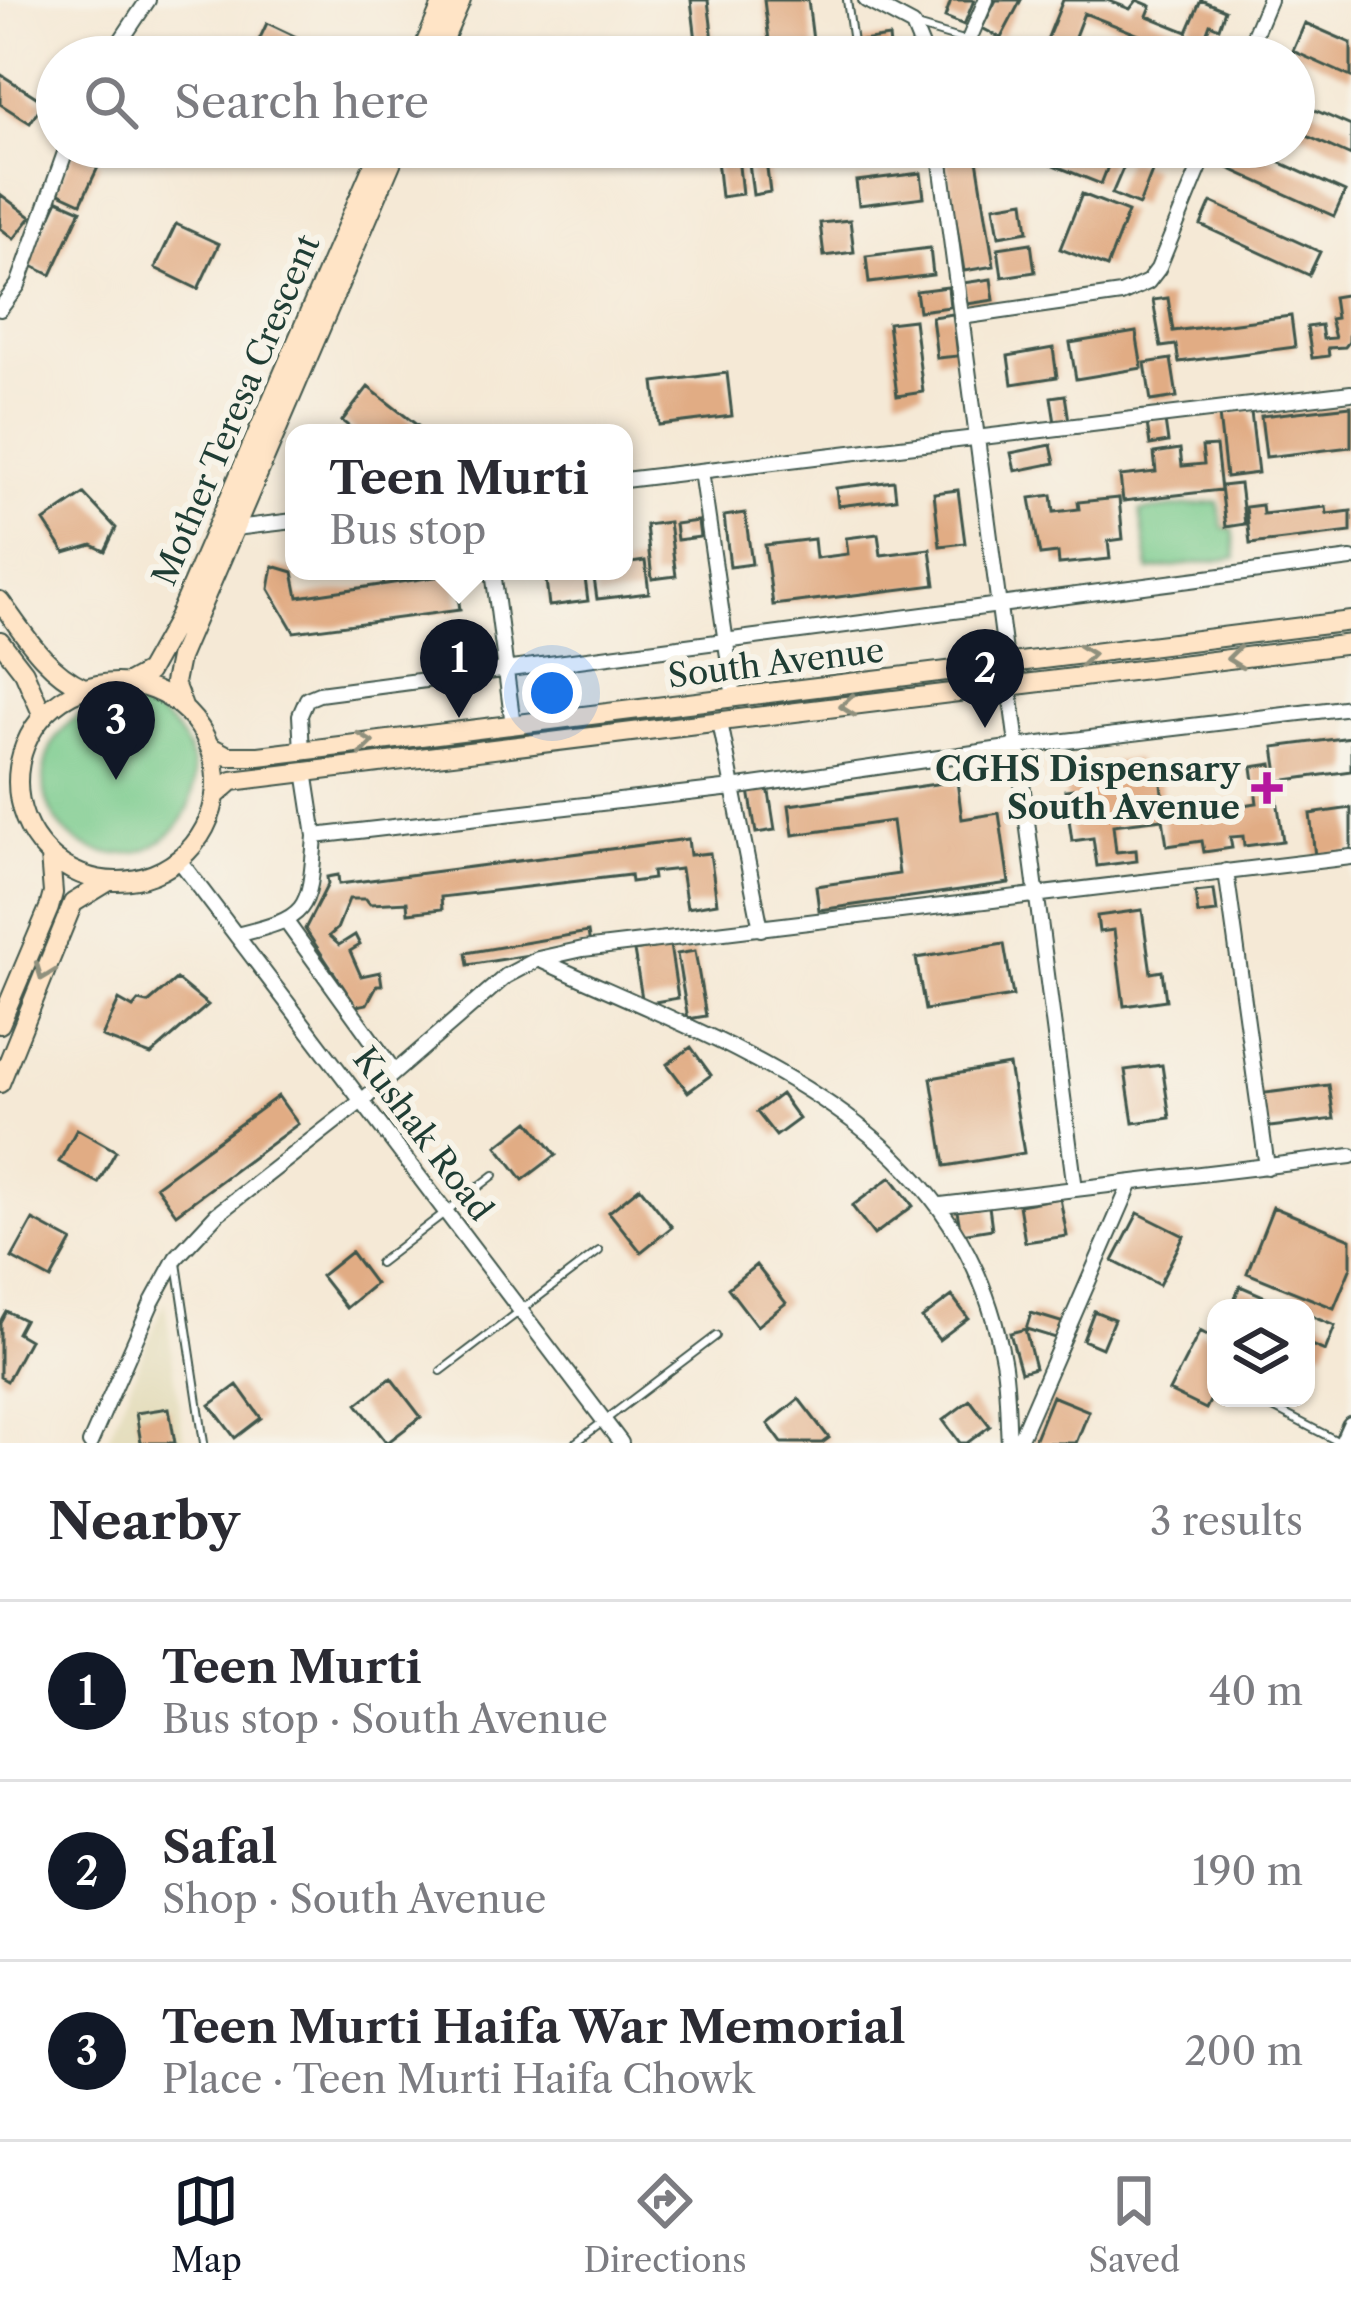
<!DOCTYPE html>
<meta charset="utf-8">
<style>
:root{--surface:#fff;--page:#f2f2f3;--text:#2b2b33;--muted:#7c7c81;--line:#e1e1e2;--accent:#111827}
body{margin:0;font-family:"Libre Caslon Text",serif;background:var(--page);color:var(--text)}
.controls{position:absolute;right:36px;bottom:36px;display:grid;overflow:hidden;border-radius:24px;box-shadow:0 3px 9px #0004}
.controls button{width:108px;height:108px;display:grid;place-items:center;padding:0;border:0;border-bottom:3px solid var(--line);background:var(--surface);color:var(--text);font:60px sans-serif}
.you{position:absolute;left:552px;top:693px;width:42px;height:42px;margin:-30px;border:9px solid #fff;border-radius:50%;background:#1a73e8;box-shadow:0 0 0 18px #1a73e833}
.badge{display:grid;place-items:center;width:78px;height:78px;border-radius:50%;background:var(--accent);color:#fff;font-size:39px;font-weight:700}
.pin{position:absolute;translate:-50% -99px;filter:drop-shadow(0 3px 6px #0008)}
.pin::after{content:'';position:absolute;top:63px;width:42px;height:36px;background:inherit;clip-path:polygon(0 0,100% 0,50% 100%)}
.popup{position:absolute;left:285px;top:424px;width:348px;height:156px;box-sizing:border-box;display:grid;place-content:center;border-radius:24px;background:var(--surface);filter:drop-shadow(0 3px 9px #0005);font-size:39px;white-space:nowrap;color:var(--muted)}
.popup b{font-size:45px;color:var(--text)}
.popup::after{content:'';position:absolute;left:50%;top:100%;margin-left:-24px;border:24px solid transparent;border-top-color:var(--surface)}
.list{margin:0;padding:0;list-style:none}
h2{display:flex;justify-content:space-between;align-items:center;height:156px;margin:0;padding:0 48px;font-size:51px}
h2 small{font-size:39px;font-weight:400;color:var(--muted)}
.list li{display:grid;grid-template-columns:78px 1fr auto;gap:36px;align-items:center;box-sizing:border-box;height:180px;padding:0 48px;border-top:3px solid var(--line)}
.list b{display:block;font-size:45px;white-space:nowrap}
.list p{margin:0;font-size:39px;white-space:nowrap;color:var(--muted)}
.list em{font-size:39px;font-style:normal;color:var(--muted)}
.icon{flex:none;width:66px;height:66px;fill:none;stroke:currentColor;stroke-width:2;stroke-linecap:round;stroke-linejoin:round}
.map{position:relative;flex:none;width:1351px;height:1443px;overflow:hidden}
.search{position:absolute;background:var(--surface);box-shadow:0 3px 9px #0004;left:36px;right:36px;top:36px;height:132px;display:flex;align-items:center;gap:30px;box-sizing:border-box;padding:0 42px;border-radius:66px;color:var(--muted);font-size:45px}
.sheet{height:696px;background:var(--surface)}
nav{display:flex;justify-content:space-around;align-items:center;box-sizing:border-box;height:168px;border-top:3px solid var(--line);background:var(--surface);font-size:33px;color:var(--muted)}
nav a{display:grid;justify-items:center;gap:6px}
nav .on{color:var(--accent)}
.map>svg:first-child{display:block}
.built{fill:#e3dcba}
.green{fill:#79cb8d;stroke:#4c8460;stroke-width:3}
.building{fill:#e1ac84}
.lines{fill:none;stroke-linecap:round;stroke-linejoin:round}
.service-casing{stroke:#3f574c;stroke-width:10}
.minor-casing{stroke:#3f574c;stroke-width:18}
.tertiary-casing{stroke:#3f574c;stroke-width:21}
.secondary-casing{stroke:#3f574c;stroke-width:22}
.service{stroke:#fff;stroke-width:6}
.minor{stroke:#fff;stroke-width:14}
.tertiary{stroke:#fff;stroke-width:16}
.secondary{stroke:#ffe4c6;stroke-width:18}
.oneway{stroke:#8f907d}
.poi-dot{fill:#b5179e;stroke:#f7f3e8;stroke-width:4.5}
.labels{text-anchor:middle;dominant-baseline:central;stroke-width:12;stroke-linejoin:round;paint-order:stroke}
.street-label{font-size:33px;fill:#1f3d34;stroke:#f7f3e8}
.poi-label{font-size:33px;font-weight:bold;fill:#1f3d34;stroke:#f7f3e8;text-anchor:end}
</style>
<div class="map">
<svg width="1351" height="1443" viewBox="0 0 1351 1443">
<rect width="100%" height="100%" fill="#f7f3e8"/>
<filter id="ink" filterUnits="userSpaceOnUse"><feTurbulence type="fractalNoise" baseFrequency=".00833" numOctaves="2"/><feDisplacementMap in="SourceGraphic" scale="24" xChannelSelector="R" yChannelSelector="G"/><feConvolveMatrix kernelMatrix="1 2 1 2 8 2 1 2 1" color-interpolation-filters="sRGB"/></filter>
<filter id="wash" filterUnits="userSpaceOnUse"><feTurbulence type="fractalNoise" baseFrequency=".004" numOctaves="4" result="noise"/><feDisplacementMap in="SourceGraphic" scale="48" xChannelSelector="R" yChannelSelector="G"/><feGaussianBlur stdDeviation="2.7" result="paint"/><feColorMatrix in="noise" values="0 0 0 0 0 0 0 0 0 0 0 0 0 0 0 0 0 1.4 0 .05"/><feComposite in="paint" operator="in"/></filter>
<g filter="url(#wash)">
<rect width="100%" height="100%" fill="#f5e9d6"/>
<path class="built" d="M 165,1301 L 184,1443 L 106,1443 Z"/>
<path class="green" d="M 1218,502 L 1223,528 L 1233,529 L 1236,558 L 1149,570 L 1140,511 Z
M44 779a75 75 0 1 1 150 0a75 75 0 1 1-150 0Z"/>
<g id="blocks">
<path class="building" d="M 691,0 L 708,0 L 715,57 L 698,57 Z
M 764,0 L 808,0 L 815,57 L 771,57 Z
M 951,0 L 974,0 L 964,25 L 945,17 Z
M 996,0 L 1021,0 L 1001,38 L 982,28 Z
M 1063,0 L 1107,0 L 1130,9 L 1137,0 L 1151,6 L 1147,16 L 1187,32 L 1201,0 L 1225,10 L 1219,28 L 1210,24 L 1203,43 L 1225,52 L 1223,57 L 1169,57 L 1172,48 L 1084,13 L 1067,57 L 1040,57 Z
M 267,23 L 309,43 L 302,57 L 251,57 Z
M 1305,23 L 1351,43 L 1351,77 L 1293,51 Z
M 889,37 L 891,57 L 864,57 L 862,41 Z
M 0,74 L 44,102 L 30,123 L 0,104 Z
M 1294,101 L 1351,126 L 1351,156 L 1294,130 Z
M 944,147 L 975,147 L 994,266 L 964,271 Z
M 1048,147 L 1104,147 L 1114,151 L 1101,184 L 1043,161 Z
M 1235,147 L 1246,147 L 1345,192 L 1334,216 L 1226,167 Z
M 74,151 L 100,163 L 81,203 L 55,191 Z
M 765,153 L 770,192 L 753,195 L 748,155 Z
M 738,157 L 742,194 L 721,197 L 717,160 Z
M 1127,159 L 1153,169 L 1139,205 L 1112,194 Z
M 921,173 L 924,197 L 859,205 L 856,181 Z
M 0,194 L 31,217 L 14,239 L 0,228 Z
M 1082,194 L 1128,212 L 1107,267 L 1060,249 Z
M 58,200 L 81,210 L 51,275 L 28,264 Z
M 1024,201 L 1028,231 L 999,236 L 994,206 Z
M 1211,202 L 1320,252 L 1309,275 L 1201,225 Z
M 850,220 L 854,252 L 824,256 L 820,223 Z
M 176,224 L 219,244 L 198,289 L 155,268 Z
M 1031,243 L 1035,272 L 1002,277 L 998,248 Z
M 930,248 L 933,275 L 869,283 L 866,256 Z
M 991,279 L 994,300 L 967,304 L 963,283 Z
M 948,287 L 950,307 L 919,311 L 916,291 Z
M 1351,294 L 1349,342 L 1345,347 L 1328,348 L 1329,356 L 1312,358 L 1307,327 L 1321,325 L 1323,339 L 1335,338 L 1330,319 L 1336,318 L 1333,297 Z
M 1168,298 L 1173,331 L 1291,316 L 1295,347 L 1179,362 L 1176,345 L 1161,347 L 1153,300 Z
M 953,314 L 958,356 L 937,358 L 932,317 Z
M 914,320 L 923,392 L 897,396 L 888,323 Z
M 1136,332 L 1142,368 L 1076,379 L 1070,343 Z
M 1053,348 L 1057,377 L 1012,384 L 1008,356 Z
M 1171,359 L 1177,397 L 1151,401 L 1145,363 Z
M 727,373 L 732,416 L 659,425 L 654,382 Z
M 368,387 L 427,433 L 357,433 L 342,421 Z
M 1065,395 L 1069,421 L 1055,423 L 1051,397 Z
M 1351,406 L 1351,447 L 1266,457 L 1261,416 Z
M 1251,412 L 1258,473 L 1226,477 L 1219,415 Z
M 1165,421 L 1168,442 L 1150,445 L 1147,423 Z
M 1051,445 L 1055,463 L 1015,471 L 1011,453 Z
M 1216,446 L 1221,490 L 1123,501 L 1120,476 L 1156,472 L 1154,453 L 1180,449 L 1182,466 L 1204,464 L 1202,447 Z
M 894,481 L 896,499 L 838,506 L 836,488 Z
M 1240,484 L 1245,524 L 1226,527 L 1221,486 Z
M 958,490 L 965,543 L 940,546 L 934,493 Z
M 84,494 L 116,528 L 105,551 L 92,545 L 65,553 L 44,521 Z
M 1052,495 L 1054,512 L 1079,509 L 1078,502 L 1119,498 L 1123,539 L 1108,541 L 1110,559 L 1059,564 L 1058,553 L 1040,555 L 1030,498 Z
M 1262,505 L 1263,514 L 1326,507 L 1327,514 L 1351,511 L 1351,532 L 1250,544 L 1246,507 Z
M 745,513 L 752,564 L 730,567 L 724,516 Z
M 698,521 L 700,537 L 677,540 L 675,524 Z
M 669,522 L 676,576 L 652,579 L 646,525 Z
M 878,534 L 881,555 L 930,549 L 935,585 L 773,605 L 765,545 L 814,539 L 816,558 L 848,554 L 846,538 Z
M 645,561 L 649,593 L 597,599 L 593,571 L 624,571 L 624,564 Z
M 273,566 L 293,572 L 298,597 L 455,574 L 460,610 L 294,632 L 269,589 Z
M 545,571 L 584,571 L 588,601 L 549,606 Z
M 1351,737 L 1351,771 L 1279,781 L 1274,747 Z
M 1136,759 L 1139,779 L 1160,776 L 1165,816 L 1257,803 L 1252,767 L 1272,764 L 1283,841 L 1244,846 L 1243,836 L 1230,837 L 1232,848 L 1204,852 L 1202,841 L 1167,846 L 1163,819 L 1113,825 L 1116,852 L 1136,850 L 1137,861 L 1097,866 L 1093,838 L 1072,841 L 1065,790 L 1089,787 L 1085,766 Z
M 957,781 L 962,819 L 999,813 L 1009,883 L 819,910 L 816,886 L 899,874 L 892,821 L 793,835 L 789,805 Z
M 768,786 L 775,830 L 756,833 L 749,790 Z
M 1351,808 L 1351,851 L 1315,856 L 1310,814 Z
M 688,839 L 690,855 L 710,853 L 717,903 L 687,908 L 681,869 L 652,872 L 653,879 L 631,882 L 630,875 L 441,897 L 442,909 L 408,913 L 407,902 L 370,904 L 366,899 L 349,899 L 337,929 L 329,936 L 339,945 L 355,935 L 360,945 L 350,951 L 361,976 L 380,972 L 382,985 L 377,985 L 367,1004 L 356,1006 L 305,929 L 328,884 L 327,877 L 338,875 L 339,884 Z
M 1214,890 L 1217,912 L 1198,914 L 1195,892 Z
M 1142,910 L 1151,973 L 1162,971 L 1166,1000 L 1124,1006 L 1114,930 L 1099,932 L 1097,916 Z
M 588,932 L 590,945 L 468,965 L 466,953 Z
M 1004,944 L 1013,996 L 925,1010 L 916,958 Z
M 670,945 L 678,998 L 643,1004 L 634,951 Z
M 695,951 L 706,1016 L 688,1019 L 677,954 Z
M 176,979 L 208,1005 L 151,1055 L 102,1037 L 119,1000 L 133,1008 L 139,1001 L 148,1003 Z
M 691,1047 L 711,1075 L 688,1092 L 667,1064 Z
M 1009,1065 L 1024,1153 L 945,1166 L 931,1078 Z
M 1162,1065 L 1170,1118 L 1133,1123 L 1125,1070 Z
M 1329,1085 L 1334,1119 L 1262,1128 L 1258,1094 Z
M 781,1094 L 799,1119 L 776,1136 L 757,1112 Z
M 278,1096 L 298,1124 L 176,1214 L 156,1186 Z
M 529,1121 L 556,1155 L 523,1180 L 497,1146 Z
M 77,1129 L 116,1151 L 98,1183 L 59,1162 Z
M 891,1177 L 913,1206 L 874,1235 L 852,1206 Z
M 640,1187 L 672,1227 L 641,1252 L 609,1212 Z
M 1060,1198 L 1067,1236 L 1025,1242 L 1019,1205 Z
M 989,1206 L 992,1229 L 961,1234 L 957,1211 Z
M 1273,1207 L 1351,1239 L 1351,1267 L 1334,1308 L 1247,1273 Z
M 1138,1213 L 1184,1236 L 1159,1285 L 1113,1261 Z
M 33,1220 L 72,1241 L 51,1279 L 12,1258 Z
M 351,1252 L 375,1284 L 346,1308 L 321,1276 Z
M 756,1265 L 786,1303 L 757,1326 L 728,1288 Z
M 1240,1286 L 1291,1308 L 1231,1308 Z
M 952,1296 L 968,1318 L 939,1340 L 922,1318 Z
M 6,1311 L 24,1320 L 17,1333 L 29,1340 L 7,1381 L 0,1377 L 0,1322 Z
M 1094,1311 L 1114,1319 L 1102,1348 L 1083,1340 Z
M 1031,1313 L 1064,1323 L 1059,1339 L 1026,1329 Z
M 1306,1314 L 1335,1326 L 1325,1351 L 1306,1343 Z
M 1025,1329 L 1035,1368 L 1021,1372 L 1010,1333 Z
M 1200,1331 L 1216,1340 L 1216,1389 L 1206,1409 L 1169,1391 Z
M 391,1378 L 421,1417 L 387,1443 L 357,1404 Z
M 237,1385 L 261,1418 L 235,1438 L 210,1405 Z
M 1052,1396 L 1089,1411 L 1076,1443 L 1033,1443 Z
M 799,1399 L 829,1438 L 822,1443 L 782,1443 L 768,1424 Z
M 970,1400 L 990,1426 L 967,1443 L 960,1443 L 943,1420 Z
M 169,1408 L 175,1443 L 141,1443 L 136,1413 Z"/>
</g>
</g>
<g filter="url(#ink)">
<use href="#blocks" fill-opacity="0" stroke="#3f574c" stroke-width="3"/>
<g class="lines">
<g class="service-casing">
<path id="service" d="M 847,0 L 855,57
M 916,26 L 977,44 L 997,57
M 1131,147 L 1140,151
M 177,1263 L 204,1443
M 379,1263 L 494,1175
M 441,1371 L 599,1251
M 1254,1398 L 1341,1443
M 575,1443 L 716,1336"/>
</g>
<g class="minor-casing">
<path id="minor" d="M 866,0 L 913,25 L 926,57
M 968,42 L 986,0
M 110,57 L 148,0
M 1245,57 L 1269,0
M 939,147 L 1075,1189
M 0,309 L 18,285 L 67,147
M 961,317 L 1121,294 L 1148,282 L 1158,269 L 1208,147
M 701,471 L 734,698
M 624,480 L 1351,393
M 235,528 L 294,521
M 493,571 L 513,725
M 720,722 L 761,929
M 302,751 L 300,715 L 307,699 L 319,694 L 1351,559
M 305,771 L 315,836 L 732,788 L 1015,747 L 1351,707
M 179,860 L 621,1443
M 1226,871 L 1267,1167
M 287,923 L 394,1071
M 236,935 C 311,917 309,911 315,836
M 538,959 C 732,1048 961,1120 1003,1360 C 1008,1387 1007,1416 1009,1443
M 941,1205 L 1351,1156
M 90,1443 L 152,1302 L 176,1258 L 217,1214 L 364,1099 L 506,976 L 538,959 L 583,949 L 1351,857
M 1018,1443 L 1131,1183"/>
</g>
<g class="tertiary-casing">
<path id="tertiary" d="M 1343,1443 L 1351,1425"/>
</g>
<g class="secondary-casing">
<path id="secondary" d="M 420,57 L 444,0
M 436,57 L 461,0
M 0,601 C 25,635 45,670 84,688
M 0,641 L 24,672 L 43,716
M 128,683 L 148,672 L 175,624 L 381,147
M18 782a99 99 0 1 1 198 0a99 99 0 1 1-198 0Z
M 183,707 L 174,683 L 179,658 L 398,147
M 209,746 L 228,756 L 259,756 L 1351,621
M 215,796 L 232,781 L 1351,644
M 0,1024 L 49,908 L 53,893 L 50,856
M 0,1083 L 73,903 L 109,881"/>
</g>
<use href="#service" class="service"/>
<use href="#minor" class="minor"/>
<use href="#tertiary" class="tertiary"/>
<use href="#secondary" class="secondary"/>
</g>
<defs><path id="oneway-chevron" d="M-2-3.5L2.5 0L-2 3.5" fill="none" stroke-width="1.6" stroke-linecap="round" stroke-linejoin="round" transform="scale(3)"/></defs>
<g class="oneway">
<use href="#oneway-chevron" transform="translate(1086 655) rotate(-7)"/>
<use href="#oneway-chevron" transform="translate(1235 658) rotate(173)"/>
<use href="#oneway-chevron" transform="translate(848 706) rotate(174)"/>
<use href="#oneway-chevron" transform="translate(365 743) rotate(-7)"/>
<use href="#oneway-chevron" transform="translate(44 972) rotate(111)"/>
</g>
</g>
<path class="poi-dot" d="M1261 770h12v12h12v12h-12v12h-12v-12h-12v-12h12z"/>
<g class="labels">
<g class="street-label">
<text transform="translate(236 410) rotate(-67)">Mother Teresa Crescent</text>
<text transform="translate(776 663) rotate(-7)">South Avenue</text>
<text transform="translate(423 1134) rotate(53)">Kushak Road</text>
</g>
<g class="poi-label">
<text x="1240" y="769">CGHS Dispensary<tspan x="1240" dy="38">South Avenue</tspan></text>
</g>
</g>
</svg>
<div class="controls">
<button><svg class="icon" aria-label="layers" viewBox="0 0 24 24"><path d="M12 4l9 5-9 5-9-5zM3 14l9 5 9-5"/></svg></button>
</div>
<div class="you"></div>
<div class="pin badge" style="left:459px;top:718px">1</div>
<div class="popup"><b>Teen Murti</b>Bus stop</div>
<div class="pin badge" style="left:985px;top:728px">2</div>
<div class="pin badge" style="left:116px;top:780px">3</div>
<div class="search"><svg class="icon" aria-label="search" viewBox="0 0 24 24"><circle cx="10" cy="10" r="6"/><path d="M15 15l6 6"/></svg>Search here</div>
</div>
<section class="sheet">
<h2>Nearby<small>3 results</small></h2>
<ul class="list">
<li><span class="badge">1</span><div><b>Teen Murti</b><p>Bus stop · South Avenue</p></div><em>40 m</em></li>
<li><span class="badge">2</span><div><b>Safal</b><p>Shop · South Avenue</p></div><em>190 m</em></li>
<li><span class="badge">3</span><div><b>Teen Murti Haifa War Memorial</b><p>Place · Teen Murti Haifa Chowk</p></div><em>200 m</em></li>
</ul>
</section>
<nav>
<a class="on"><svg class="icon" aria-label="map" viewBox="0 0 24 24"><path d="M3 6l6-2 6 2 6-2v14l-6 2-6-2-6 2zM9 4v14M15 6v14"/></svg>Map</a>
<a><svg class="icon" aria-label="directions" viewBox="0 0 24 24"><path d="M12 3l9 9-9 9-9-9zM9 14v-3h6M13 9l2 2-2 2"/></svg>Directions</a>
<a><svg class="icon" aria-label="saved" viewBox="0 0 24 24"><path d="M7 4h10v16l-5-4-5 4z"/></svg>Saved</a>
</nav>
